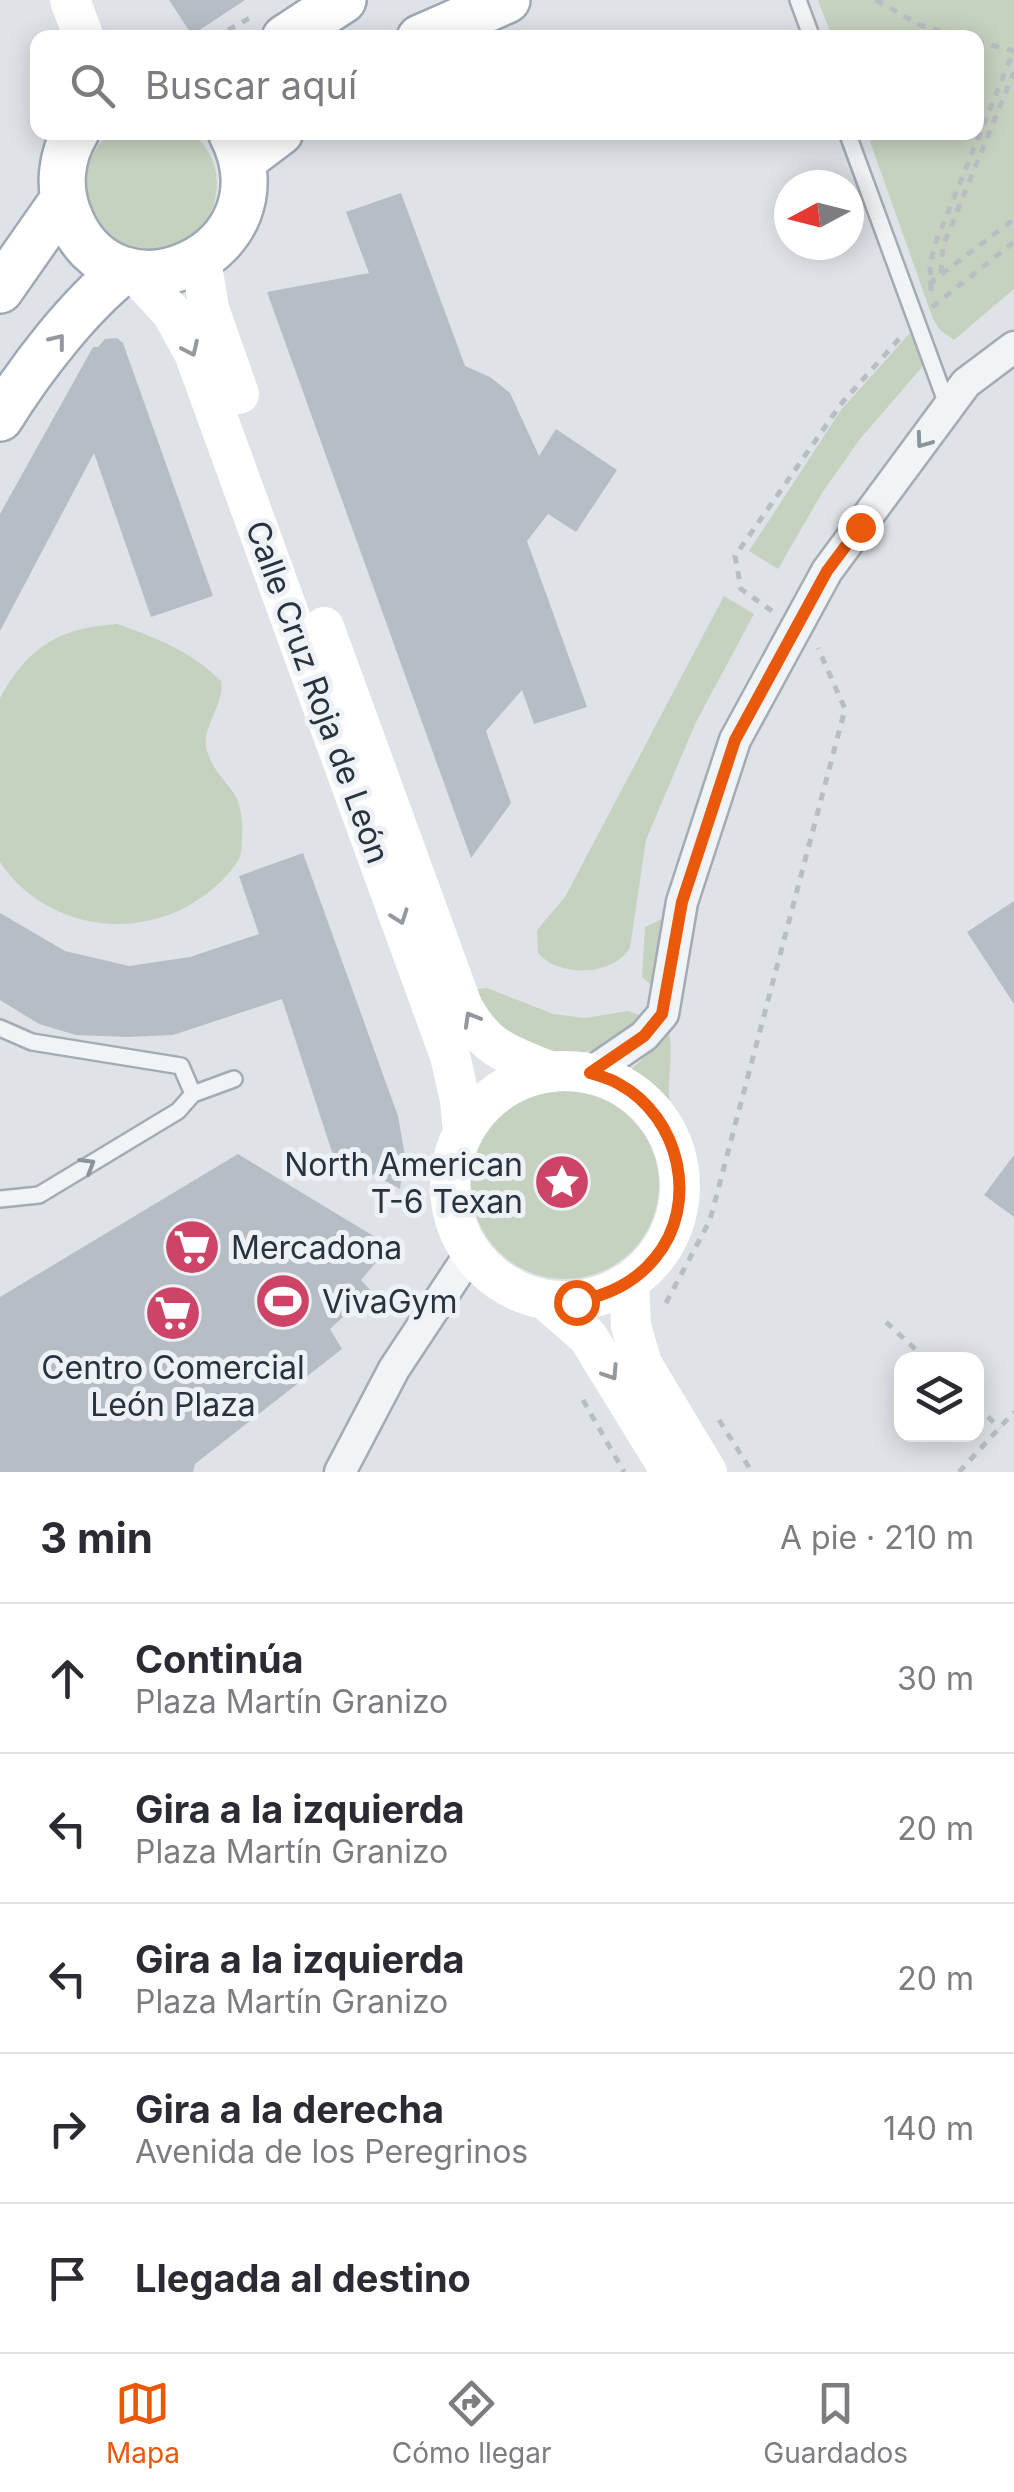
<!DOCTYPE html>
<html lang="es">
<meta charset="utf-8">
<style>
:root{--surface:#fff;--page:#f2f2f3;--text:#2b2b33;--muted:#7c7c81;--line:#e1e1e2;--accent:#ea580c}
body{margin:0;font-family:Inter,sans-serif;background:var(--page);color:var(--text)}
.controls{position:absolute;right:30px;bottom:30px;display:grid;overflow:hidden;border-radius:20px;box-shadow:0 5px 25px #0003}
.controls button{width:90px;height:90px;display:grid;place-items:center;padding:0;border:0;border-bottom:2px solid var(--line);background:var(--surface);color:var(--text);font:50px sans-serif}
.compass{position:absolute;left:774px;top:170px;width:90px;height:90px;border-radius:50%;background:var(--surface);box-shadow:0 5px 25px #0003;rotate:263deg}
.stop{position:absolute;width:30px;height:30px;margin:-22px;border:8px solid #ea580c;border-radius:50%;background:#fff}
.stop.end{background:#ea580c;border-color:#fff;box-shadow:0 2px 10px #0008}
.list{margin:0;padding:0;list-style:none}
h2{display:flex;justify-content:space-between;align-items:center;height:130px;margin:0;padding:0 40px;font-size:42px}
h2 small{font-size:32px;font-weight:400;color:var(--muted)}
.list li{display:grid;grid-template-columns:65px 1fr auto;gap:30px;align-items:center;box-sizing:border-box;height:150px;padding:0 40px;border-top:2px solid var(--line)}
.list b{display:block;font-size:38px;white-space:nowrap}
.list p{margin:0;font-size:32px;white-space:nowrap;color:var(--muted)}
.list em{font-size:32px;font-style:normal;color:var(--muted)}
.icon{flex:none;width:55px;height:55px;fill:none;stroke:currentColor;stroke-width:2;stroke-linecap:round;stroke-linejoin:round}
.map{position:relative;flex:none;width:1014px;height:1472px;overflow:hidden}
.search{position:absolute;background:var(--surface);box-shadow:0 5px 25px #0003;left:30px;right:30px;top:30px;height:110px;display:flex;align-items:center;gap:25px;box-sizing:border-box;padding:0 35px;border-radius:20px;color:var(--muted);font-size:38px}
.sheet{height:880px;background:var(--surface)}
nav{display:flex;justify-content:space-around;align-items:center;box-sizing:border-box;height:140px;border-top:2px solid var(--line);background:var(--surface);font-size:28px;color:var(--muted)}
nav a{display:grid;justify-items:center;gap:5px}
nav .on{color:var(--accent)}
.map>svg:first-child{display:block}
.green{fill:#c6d2c0}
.building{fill:#b6bdc5}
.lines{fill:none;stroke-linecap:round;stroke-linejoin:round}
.lane-casing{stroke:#a4abb2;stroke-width:20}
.street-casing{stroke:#a4abb2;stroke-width:35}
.primary-casing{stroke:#9ea9b4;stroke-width:50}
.path{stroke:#b9bec3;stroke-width:5;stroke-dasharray:8 8;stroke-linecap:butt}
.lane{stroke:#f1f4f6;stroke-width:15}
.street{stroke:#f1f4f6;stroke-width:30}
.secondary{stroke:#fff;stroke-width:40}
.primary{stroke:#fff;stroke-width:45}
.oneway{stroke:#94999f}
.oneway2{stroke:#8c949a}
.route{stroke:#ea580c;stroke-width:12}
.labels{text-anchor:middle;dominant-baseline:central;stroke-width:10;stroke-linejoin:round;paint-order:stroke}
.street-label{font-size:32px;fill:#28333f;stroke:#eef2f6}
.poi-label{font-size:32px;fill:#28333f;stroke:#eef2f6;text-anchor:start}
</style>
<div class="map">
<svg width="1014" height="1472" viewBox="0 0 1014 1472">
<rect width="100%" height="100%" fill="#dfe3e8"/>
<path class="green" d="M 818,0 L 1014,0 L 1014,289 L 954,340 L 940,330 L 933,319 L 867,133 L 976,132 L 976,38 L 832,37 Z
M 110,133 L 192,133 C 211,149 220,170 216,194 C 214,211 206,223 194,234 C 133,292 42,191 110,133 Z
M 910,333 L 923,366 L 860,439 L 822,493 L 778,569 L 749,551 L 841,410 Z
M 724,596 L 754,614 L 696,722 L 646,840 L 630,948 C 613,976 559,978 538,953 L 537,930 L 565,897 Z
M 117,624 C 153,636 194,653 221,681 C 225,707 198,729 208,754 C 222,790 245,786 242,836 C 242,844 242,852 239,859 C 229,876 212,891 196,901 C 132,943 42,926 0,862 L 0,698 C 28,647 58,628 117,624 Z
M 664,918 L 657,990 L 642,977 L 645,927 Z
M 487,988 L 553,1014 L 585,1018 L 628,1011 L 646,1017 C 633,1026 620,1038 606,1045 C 567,1065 526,1043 491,1025 L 477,989 Z
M 668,1029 C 675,1053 666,1077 670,1104 L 655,1086 L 631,1069 L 652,1051 Z
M471 1185a94 94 0 1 1 188 0a94 94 0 1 1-188 0Z"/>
<path class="building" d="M 169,0 L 245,0 L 192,35 Z
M 401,193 L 465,366 L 490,377 L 510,393 L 539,456 L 556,429 L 617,470 L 576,532 L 548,514 L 527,541 L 587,707 L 534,724 L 522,690 L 486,731 L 511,803 L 471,858 L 267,292 L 369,273 L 346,212 Z
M 117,338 L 123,343 L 213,596 L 151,617 L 94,453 L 0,631 L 0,514 L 93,347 L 98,347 L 105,339 Z
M 303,853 L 398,1116 L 405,1156 L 400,1189 L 332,1152 L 282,999 L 173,1035 L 128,1037 L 76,1035 L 39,1024 L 0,1000 L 0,913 L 65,951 L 129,966 L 190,957 L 259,934 L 239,876 Z
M 1014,901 L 1014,1004 L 967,932 Z
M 238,1154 L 390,1246 L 361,1280 L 371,1291 L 330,1329 L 342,1349 L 195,1464 L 193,1472 L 0,1472 L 0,1297 Z
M 1014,1155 L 1014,1217 L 984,1195 Z"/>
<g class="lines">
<g class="lane-casing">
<path id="lane" d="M 798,0 L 812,38
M 847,132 L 948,407
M 0,1028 L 32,1042 L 181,1066 L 193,1094 L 178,1111 L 39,1195 L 0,1199
M 193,1094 L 234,1079"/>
</g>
<g class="street-casing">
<path id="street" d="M 590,1073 L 644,1036 L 663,1014 L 682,902 L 735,740 L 827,571 L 966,383 L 1014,347
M 340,1472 L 394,1369 L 470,1254"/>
</g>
<g class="primary-casing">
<path id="primary" d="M 285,38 L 343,0
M 420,38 L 507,0
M 76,132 C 61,156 58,187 68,213 C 112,335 294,253 231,132
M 243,160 L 280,132
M 0,290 L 63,200
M 0,418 C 31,368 78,307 123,271"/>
</g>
<path class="path" d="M 876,0 L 920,25 L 962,38
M 214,38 L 255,15
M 976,41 L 1014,51
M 941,273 L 943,246 L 1014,72
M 929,284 L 1014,219
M 931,291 L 930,266 L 935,244 L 1014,50
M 932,307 L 1014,242
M 772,611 L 741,589 L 735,556 L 841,404 L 899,339
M 666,1303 L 710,1220 L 845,709 L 818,648
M 886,1322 L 927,1360
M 583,1400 L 624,1472
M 976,1406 L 1000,1428
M 719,1420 L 752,1472
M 959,1472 L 1014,1412"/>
<use href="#lane" class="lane"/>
<use href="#street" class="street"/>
<path class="secondary" d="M 70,0 L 84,38
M 201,259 L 209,309 L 239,394
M 134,272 L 172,313 L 194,353 L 450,1056 L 460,1100 L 463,1131
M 324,627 L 462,1005 C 484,1048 506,1054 549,1071
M450 1186a115 115 0 1 1 230 0a115 115 0 1 1-230 0Z
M 629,1283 L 631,1326 L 642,1364 L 707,1472
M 547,1301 L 588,1337 L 671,1472"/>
<use href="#primary" class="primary"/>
</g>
<defs><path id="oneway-chevron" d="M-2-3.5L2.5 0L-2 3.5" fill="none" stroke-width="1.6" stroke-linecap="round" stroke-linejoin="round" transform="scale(2.5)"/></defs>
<g class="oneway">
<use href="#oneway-chevron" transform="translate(58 341) rotate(-52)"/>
<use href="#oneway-chevron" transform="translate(191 349) rotate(65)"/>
<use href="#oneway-chevron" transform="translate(400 917) rotate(70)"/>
<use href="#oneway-chevron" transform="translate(471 1019) rotate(-120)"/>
<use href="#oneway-chevron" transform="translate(611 1373) rotate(57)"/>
</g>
<g class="oneway2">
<use href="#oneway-chevron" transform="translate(923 441) rotate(126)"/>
<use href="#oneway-chevron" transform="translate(88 1165) rotate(-31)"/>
</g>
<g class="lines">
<path class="route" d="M 576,1302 C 607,1295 634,1284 655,1258 C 700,1204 680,1117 619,1084 C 611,1079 600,1076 590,1073 L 644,1036 L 662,1014 L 682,902 L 735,740 L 827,571 L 860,527"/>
</g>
<defs>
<g id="sight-disc" transform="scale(2.875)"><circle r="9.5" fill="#cd4467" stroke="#eef2f6"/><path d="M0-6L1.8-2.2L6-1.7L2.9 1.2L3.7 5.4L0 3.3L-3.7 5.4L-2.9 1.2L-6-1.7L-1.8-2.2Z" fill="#fff"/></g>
<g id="supermarket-disc" transform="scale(2.875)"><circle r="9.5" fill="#cd4467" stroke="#eef2f6"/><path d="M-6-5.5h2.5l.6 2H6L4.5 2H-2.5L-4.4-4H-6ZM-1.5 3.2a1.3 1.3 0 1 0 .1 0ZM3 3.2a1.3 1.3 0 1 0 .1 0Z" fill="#fff"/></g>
<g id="stadium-disc" transform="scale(2.875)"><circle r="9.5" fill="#cd4467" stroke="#eef2f6"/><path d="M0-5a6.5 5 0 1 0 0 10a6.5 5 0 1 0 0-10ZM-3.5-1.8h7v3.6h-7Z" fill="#fff"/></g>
</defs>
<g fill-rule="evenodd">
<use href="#sight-disc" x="562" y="1182"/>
<use href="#supermarket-disc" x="192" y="1247"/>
<use href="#stadium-disc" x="283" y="1301"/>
<use href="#supermarket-disc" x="173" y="1313"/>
</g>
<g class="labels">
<g class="street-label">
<text transform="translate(318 692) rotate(70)">Calle Cruz Roja de León</text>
</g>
<g class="poi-label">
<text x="523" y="1164" text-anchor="end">North American<tspan x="523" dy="37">T-6 Texan</tspan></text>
<text x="231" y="1247">Mercadona</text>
<text x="322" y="1301">VivaGym</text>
<text x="173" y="1367" text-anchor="middle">Centro Comercial<tspan x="173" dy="37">León Plaza</tspan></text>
</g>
</g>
</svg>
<div class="controls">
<button><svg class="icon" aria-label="layers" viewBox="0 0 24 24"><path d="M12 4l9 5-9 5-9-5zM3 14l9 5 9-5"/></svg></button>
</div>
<svg class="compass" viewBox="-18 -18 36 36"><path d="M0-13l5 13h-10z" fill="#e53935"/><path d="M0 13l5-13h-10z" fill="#7c7c81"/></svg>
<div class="stop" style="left:576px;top:1302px"></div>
<div class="stop end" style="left:860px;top:527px"></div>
<div class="search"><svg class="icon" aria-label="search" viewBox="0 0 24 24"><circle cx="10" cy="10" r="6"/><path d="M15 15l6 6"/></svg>Buscar aquí</div>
</div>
<section class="sheet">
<h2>3 min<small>A pie · 210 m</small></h2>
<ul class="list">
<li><svg class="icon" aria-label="ahead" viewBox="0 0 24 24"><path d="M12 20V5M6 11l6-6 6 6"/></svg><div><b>Continúa</b><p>Plaza Martín Granizo</p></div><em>30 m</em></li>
<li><svg class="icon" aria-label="left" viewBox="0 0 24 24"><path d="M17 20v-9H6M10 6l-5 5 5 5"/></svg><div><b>Gira a la izquierda</b><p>Plaza Martín Granizo</p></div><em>20 m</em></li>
<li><svg class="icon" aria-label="left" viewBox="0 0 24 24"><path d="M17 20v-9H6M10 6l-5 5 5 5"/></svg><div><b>Gira a la izquierda</b><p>Plaza Martín Granizo</p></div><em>20 m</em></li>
<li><svg class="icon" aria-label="right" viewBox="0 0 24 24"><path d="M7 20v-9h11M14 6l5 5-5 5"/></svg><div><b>Gira a la derecha</b><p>Avenida de los Peregrinos</p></div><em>140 m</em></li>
<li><svg class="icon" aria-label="arrive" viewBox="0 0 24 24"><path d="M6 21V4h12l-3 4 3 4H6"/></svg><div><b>Llegada al destino</b></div></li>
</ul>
</section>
<nav>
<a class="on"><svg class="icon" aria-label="map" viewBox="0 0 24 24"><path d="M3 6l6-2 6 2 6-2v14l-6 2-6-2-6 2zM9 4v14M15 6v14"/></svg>Mapa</a>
<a><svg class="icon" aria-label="directions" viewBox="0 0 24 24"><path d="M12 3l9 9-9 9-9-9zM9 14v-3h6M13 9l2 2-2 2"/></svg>Cómo llegar</a>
<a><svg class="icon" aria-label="saved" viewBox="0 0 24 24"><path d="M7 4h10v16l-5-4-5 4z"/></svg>Guardados</a>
</nav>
